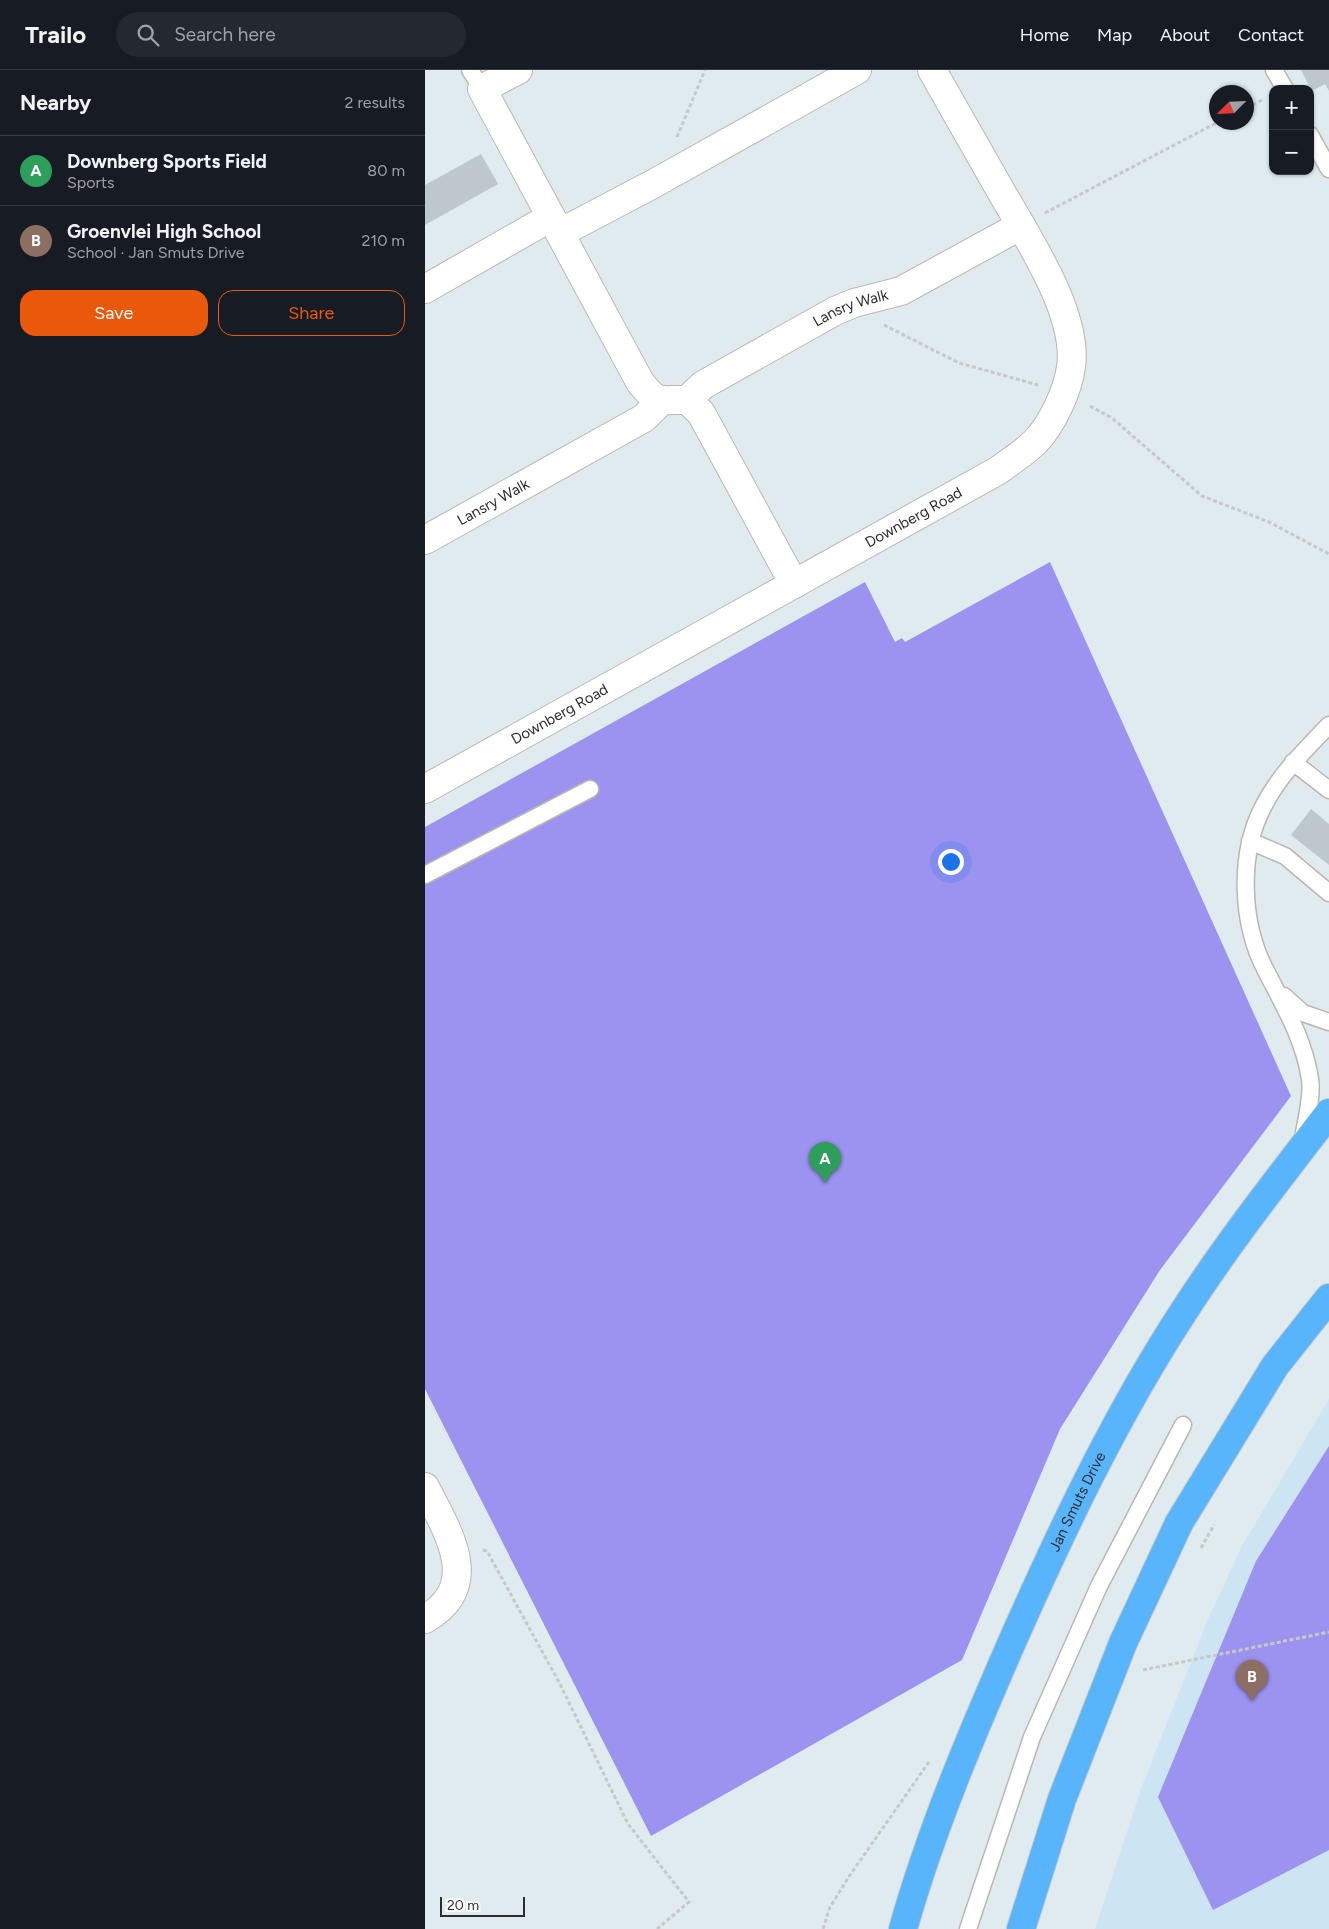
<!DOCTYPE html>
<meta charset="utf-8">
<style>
:root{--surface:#171b24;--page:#242831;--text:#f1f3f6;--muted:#9ea1a6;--line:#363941;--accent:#ea580c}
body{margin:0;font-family:Figtree,sans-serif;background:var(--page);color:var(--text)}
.controls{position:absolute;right:15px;top:15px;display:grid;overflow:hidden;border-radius:10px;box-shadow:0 1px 4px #0004}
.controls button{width:45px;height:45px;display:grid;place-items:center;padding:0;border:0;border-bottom:1px solid var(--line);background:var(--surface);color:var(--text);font:25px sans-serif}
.compass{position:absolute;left:784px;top:15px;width:45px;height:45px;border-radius:50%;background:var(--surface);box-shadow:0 1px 4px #0004;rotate:246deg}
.scale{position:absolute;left:15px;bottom:12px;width:85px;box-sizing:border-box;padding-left:5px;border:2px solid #2d2d2d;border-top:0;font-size:14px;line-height:18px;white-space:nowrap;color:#2d2d2d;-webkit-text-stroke:4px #fff;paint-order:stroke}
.you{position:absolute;left:525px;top:791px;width:18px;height:18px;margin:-12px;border:4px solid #fff;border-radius:50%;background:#1a73e8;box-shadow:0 0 0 8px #1a73e833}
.badge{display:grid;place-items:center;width:32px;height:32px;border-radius:50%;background:var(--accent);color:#fff;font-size:16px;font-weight:700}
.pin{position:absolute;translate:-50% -41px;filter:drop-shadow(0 1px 2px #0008)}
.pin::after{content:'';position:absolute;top:26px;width:18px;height:15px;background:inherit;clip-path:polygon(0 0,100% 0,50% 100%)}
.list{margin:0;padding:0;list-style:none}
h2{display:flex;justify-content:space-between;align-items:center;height:65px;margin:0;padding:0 20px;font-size:21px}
h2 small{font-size:16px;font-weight:400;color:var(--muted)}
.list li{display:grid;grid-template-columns:32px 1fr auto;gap:15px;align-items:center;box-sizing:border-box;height:70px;padding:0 20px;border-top:1px solid var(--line)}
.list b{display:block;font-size:19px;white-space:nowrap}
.list p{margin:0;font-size:16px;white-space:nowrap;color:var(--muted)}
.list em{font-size:16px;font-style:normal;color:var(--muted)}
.actions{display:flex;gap:10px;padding:15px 20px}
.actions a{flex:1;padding:11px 0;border:1px solid var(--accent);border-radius:15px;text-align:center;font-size:18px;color:var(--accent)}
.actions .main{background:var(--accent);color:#fff}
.icon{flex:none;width:28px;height:28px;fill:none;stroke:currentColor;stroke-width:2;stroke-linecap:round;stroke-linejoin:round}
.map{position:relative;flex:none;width:904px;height:1859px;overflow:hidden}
header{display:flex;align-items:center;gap:30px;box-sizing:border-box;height:70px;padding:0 25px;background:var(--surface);border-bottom:1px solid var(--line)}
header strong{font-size:24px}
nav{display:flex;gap:28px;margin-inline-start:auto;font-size:18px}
.search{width:350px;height:45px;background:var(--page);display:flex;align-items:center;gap:12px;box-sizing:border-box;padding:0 18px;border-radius:28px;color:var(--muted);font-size:19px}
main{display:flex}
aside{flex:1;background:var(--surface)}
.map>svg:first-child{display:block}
.education{fill:#cde5f2}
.pitch{fill:#9c93f1}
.building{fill:#bec7cb}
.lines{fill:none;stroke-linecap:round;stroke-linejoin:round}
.service-casing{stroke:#bdb6af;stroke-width:19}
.minor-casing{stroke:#bdb6af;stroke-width:30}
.primary-casing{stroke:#c8c8c8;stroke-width:30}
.path{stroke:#c8c8c8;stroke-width:3;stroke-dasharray:4 2.5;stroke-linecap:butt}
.service{stroke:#fff;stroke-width:16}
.minor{stroke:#fff;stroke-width:28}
.primary{stroke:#58b4fb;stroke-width:28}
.labels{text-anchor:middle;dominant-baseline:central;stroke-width:4;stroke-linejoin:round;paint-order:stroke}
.street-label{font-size:15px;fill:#2d2d2d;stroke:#fff}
</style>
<header>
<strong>Trailo</strong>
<div class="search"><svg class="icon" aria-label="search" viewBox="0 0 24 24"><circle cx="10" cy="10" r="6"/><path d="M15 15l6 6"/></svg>Search here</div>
<nav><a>Home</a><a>Map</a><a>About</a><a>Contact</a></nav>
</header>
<main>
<aside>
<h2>Nearby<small>2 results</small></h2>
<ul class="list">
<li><span class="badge" style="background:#2e9e5b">A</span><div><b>Downberg Sports Field</b><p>Sports</p></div><em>80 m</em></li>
<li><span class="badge" style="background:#8d6e63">B</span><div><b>Groenvlei High School</b><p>School · Jan Smuts Drive</p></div><em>210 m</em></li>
</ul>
<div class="actions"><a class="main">Save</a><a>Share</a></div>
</aside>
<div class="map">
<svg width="904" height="1859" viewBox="0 0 904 1859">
<rect width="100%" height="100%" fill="#dfebef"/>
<path class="education" d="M 904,1329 L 904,1859 L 670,1859 L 717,1716 L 784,1547 L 817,1476 Z"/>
<path class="pitch" d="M 625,492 L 866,1026 L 735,1200 L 635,1359 L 537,1590 L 226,1766 L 0,1319 L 0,757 L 440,512 L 470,572 L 477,568 L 480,572 Z
M 904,1376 L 904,1780 L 788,1840 L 733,1727 L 831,1491 Z"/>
<path class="building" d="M 876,0 L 904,0 L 904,21 L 900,14 L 887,21 Z
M 56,84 L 73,114 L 0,155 L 0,115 Z
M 886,739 L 904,754 L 904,795 L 866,765 Z"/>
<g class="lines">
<g class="service-casing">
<path id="service" d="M 45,0 L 57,19
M 849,0 L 860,19
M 885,65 L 904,99
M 868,692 L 904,720
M 825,771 L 860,786 L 904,823
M 0,805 L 165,719
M 859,926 L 878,943 L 904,952
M 877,1073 C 880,1055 888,1026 885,1009 C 879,969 859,936 841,901 C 816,854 813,785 838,737 C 854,705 880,680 904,655
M 543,1859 L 607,1667 L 674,1516 L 758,1355"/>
</g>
<g class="minor-casing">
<g id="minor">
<path d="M 93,0 L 57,19 L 215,312 C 234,336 234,329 262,330 L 276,343 L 369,514"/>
<path d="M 135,163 L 228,114 L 432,0"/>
<path d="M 0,219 L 126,147"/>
<path id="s1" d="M 262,330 L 278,315 L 410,241 L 429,233 L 476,221 L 595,156"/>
<path id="s2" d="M 0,470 L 219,348 L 235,332"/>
<path id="s3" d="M 0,719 L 574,400 C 586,391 600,382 610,372 C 627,355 643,320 646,297 C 654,242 599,163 573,116 C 551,77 529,39 507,0"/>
<path d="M 0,1417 C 22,1461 59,1515 0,1549"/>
</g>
</g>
<g class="primary-casing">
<g id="primary">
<path id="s4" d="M 478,1859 C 506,1760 546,1666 587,1572 C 638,1457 692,1343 761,1238 C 805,1170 855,1107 904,1043"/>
<path d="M 596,1859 L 637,1729 L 698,1573 L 754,1453 L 850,1296 L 904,1228"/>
</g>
</g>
<path class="path" d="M 822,38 L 839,29
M 252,67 L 280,0
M 620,143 L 793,52
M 459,255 L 534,293 L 613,315
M 665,336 L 687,348 L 777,426 L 844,452 L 904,484
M 776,1478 L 789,1455
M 58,1480 L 62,1481 L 135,1614 L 203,1754 L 264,1832 L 232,1859
M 718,1600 L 904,1562
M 398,1859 L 405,1837 L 425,1805 L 504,1692"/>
<use href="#service" class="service"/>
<use href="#minor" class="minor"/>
<use href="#primary" class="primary"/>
</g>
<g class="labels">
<g class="street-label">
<text stroke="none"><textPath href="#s1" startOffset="189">Lansry Walk</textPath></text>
<text stroke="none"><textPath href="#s2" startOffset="78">Lansry Walk</textPath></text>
<text stroke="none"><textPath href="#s3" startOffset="559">Downberg Road</textPath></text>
<text stroke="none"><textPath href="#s3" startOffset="154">Downberg Road</textPath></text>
<text stroke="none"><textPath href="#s4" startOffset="462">Jan Smuts Drive</textPath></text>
</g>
</g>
</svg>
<div class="controls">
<button>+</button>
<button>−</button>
</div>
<svg class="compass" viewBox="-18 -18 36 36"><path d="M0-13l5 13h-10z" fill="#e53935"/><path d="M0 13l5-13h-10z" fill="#9ea1a6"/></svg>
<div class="scale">20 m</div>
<div class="you"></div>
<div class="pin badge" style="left:400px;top:1113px;background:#2e9e5b">A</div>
<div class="pin badge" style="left:827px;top:1631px;background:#8d6e63">B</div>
</div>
</main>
